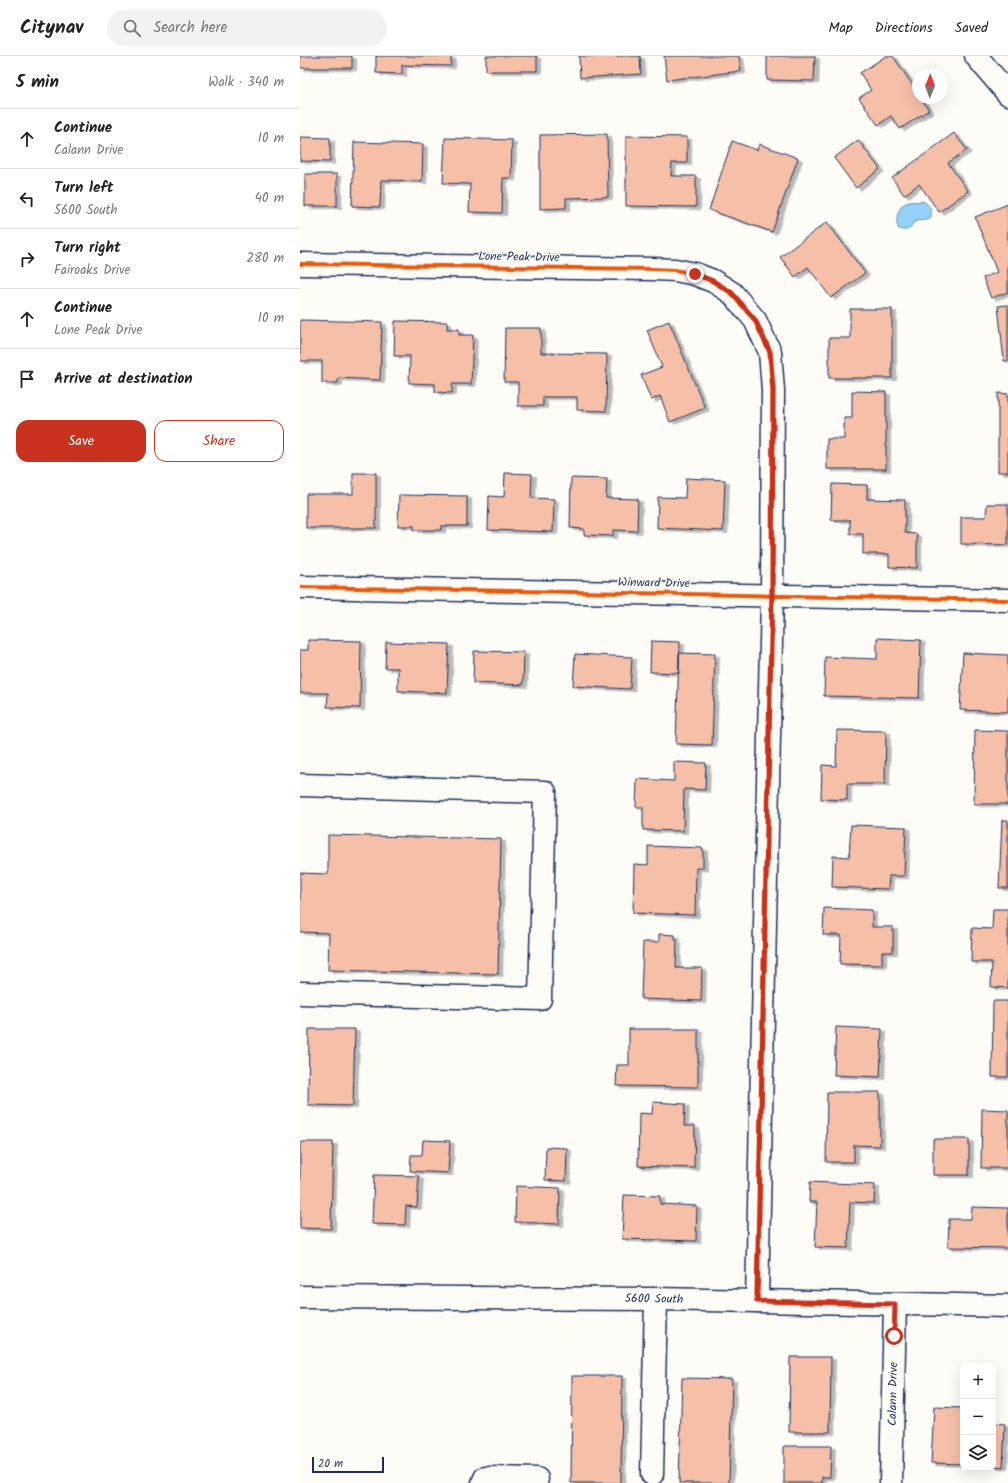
<!DOCTYPE html>
<meta charset="utf-8">
<style>
:root{--surface:#fff;--page:#f2f2f2;--text:#222;--muted:#767676;--line:#e0e0e0;--accent:#c8321e}
body{margin:0;font-family:Kalam,sans-serif;background:var(--page);color:var(--text)}
.controls{position:absolute;right:12px;bottom:12px;display:grid;overflow:hidden;border-radius:8px;box-shadow:0 4px 16px #0002}
.controls button{width:36px;height:36px;display:grid;place-items:center;padding:0;border:0;border-bottom:1px solid var(--line);background:var(--surface);color:var(--text);font:20px sans-serif}
.compass{position:absolute;left:612px;top:12px;width:36px;height:36px;border-radius:50%;background:var(--surface);box-shadow:0 4px 16px #0002;rotate:1deg}
.scale{position:absolute;left:12px;bottom:10px;width:72px;box-sizing:border-box;padding-left:4px;border:2px solid #1b2f5e;border-top:0;font-size:11px;line-height:14px;white-space:nowrap;color:#1b2f5e;-webkit-text-stroke:3px #fdfcf7;paint-order:stroke}
.stop{position:absolute;width:12px;height:12px;margin:-9px;border:3px solid #c8321e;border-radius:50%;background:#fff}
.stop.end{background:#c8321e;border-color:#fff;box-shadow:0 1px 4px #0008}
.list{margin:0;padding:0;list-style:none}
h2{display:flex;justify-content:space-between;align-items:center;height:52px;margin:0;padding:0 16px;font-size:17px}
h2 small{font-size:13px;font-weight:400;color:var(--muted)}
.list li{display:grid;grid-template-columns:26px 1fr auto;gap:12px;align-items:center;box-sizing:border-box;height:60px;padding:0 16px;border-top:1px solid var(--line)}
.list b{display:block;font-size:15px;white-space:nowrap}
.list p{margin:0;font-size:13px;white-space:nowrap;color:var(--muted)}
.list em{font-size:13px;font-style:normal;color:var(--muted)}
.actions{display:flex;gap:8px;padding:12px 16px}
.actions a{flex:1;padding:9px 0;border:1px solid var(--accent);border-radius:12px;text-align:center;font-size:14px;color:var(--accent)}
.actions .main{background:var(--accent);color:#fff}
.icon{flex:none;width:22px;height:22px;fill:none;stroke:currentColor;stroke-width:2;stroke-linecap:round;stroke-linejoin:round}
.map{position:relative;flex:none;width:708px;height:1427px;overflow:hidden}
header{display:flex;align-items:center;gap:24px;box-sizing:border-box;height:56px;padding:0 20px;background:var(--surface);border-bottom:1px solid var(--line)}
header strong{font-size:19px}
nav{display:flex;gap:22px;margin-inline-start:auto;font-size:14px}
.search{width:280px;height:36px;background:var(--page);display:flex;align-items:center;gap:10px;box-sizing:border-box;padding:0 14px;border-radius:22px;color:var(--muted);font-size:15px}
main{display:flex}
aside{flex:1;background:var(--surface)}
.map>svg:first-child{display:block}
.water{fill:#96d2f7;stroke:#6591ba}
.building{fill:#f5bfa8;stroke:#1b2f5e;filter:url(#shadow)}
.lines{fill:none;stroke-linecap:round;stroke-linejoin:round}
.minor-casing{stroke:#1b2f5e;stroke-width:25}
.major-casing{stroke:#1b2f5e;stroke-width:25}
.minor{stroke:#fdfcf7;stroke-width:22}
.major{stroke:#fdfcf7;stroke-width:22}
.cycleway-casing{stroke:#fdfcf7;stroke-width:6}
.cycleway{stroke:#e8590c;stroke-width:4}
.route{stroke:#c8321e;stroke-width:5}
.labels{text-anchor:middle;dominant-baseline:central;stroke-width:3;stroke-linejoin:round;paint-order:stroke}
.street-label{font-size:12px;fill:#1b2f5e;stroke:#fdfcf7}
</style>
<header>
<strong>Citynav</strong>
<div class="search"><svg class="icon" aria-label="search" viewBox="0 0 24 24"><circle cx="10" cy="10" r="6"/><path d="M15 15l6 6"/></svg>Search here</div>
<nav><a>Map</a><a>Directions</a><a>Saved</a></nav>
</header>
<main>
<aside>
<h2>5 min<small>Walk · 340 m</small></h2>
<ul class="list">
<li><svg class="icon" aria-label="ahead" viewBox="0 0 24 24"><path d="M12 20V5M6 11l6-6 6 6"/></svg><div><b>Continue</b><p>Calann Drive</p></div><em>10 m</em></li>
<li><svg class="icon" aria-label="left" viewBox="0 0 24 24"><path d="M17 20v-9H6M10 6l-5 5 5 5"/></svg><div><b>Turn left</b><p>5600 South</p></div><em>40 m</em></li>
<li><svg class="icon" aria-label="right" viewBox="0 0 24 24"><path d="M7 20v-9h11M14 6l5 5-5 5"/></svg><div><b>Turn right</b><p>Fairoaks Drive</p></div><em>280 m</em></li>
<li><svg class="icon" aria-label="ahead" viewBox="0 0 24 24"><path d="M12 20V5M6 11l6-6 6 6"/></svg><div><b>Continue</b><p>Lone Peak Drive</p></div><em>10 m</em></li>
<li><svg class="icon" aria-label="arrive" viewBox="0 0 24 24"><path d="M6 21V4h12l-3 4 3 4H6"/></svg><div><b>Arrive at destination</b></div></li>
</ul>
<div class="actions"><a class="main">Save</a><a>Share</a></div>
</aside>
<div class="map">
<svg width="708" height="1427" viewBox="0 0 708 1427">
<defs>
<filter id="shadow"><feDropShadow dx="4.5" dy="2.5" stdDeviation="0" flood-color="#0004"/></filter>
</defs>
<rect width="100%" height="100%" fill="#fdfcf7"/>
<filter id="ink" filterUnits="userSpaceOnUse"><feTurbulence type="fractalNoise" baseFrequency=".025" numOctaves="2"/><feDisplacementMap in="SourceGraphic" scale="8" xChannelSelector="R" yChannelSelector="G"/><feConvolveMatrix kernelMatrix="1 2 1 2 8 2 1 2 1" color-interpolation-filters="sRGB"/></filter>
<g filter="url(#ink)">
<path class="water" d="M 623,145 C 630,149 632,155 631,162 C 626,166 620,163 615,166 C 611,168 611,174 605,174 C 603,175 601,173 599,173 C 594,166 598,150 606,147 C 611,145 618,146 623,145 Z"/>
<path class="building" d="M 0,0 L 52,0 L 52,12 L 0,12 Z
M 76,0 L 151,0 L 151,10 L 102,9 L 102,18 L 76,17 Z
M 186,0 L 237,0 L 237,15 L 186,15 Z
M 279,0 L 340,0 L 341,18 L 280,22 Z
M 364,0 L 439,0 L 441,15 L 367,24 Z
M 467,0 L 515,0 L 514,25 L 467,24 Z
M 586,0 L 593,0 L 618,37 L 618,42 L 621,42 L 629,54 L 600,73 L 591,60 L 578,69 L 559,42 L 571,34 L 560,17 Z
M 654,77 L 667,94 L 648,107 L 668,135 L 639,156 L 619,128 L 604,139 L 592,122 Z
M 307,78 L 308,141 L 266,142 L 266,152 L 240,153 L 240,79 Z
M 326,80 L 387,81 L 387,107 L 372,107 L 371,120 L 396,120 L 396,151 L 326,150 Z
M 0,81 L 30,82 L 30,106 L 0,105 Z
M 145,82 L 212,84 L 211,122 L 203,122 L 202,157 L 169,156 L 170,128 L 143,127 Z
M 558,84 L 580,113 L 556,132 L 534,102 Z
M 432,85 L 457,94 L 459,88 L 498,102 L 472,176 L 409,154 Z
M 54,86 L 123,88 L 122,125 L 81,124 L 80,151 L 52,150 Z
M 5,118 L 37,118 L 37,150 L 5,150 Z
M 708,148 L 708,236 L 691,242 L 683,222 L 697,216 L 675,161 Z
M 527,166 L 565,217 L 531,242 L 508,211 L 495,221 L 480,201 Z
M 708,249 L 708,305 L 704,305 L 698,250 Z
M 550,253 L 592,253 L 592,322 L 529,322 L 529,282 L 550,282 Z
M 0,264 L 82,266 L 80,324 L 38,322 L 38,327 L 22,327 L 22,305 L 0,305 Z
M 95,265 L 147,266 L 147,273 L 159,273 L 159,279 L 173,279 L 171,328 L 152,328 L 152,337 L 135,336 L 135,328 L 109,327 L 110,300 L 94,300 Z
M 369,265 L 405,352 L 370,366 L 360,340 L 351,344 L 341,319 L 362,311 L 347,274 Z
M 205,272 L 241,272 L 241,297 L 307,298 L 306,355 L 277,354 L 277,341 L 243,341 L 243,350 L 218,350 L 218,326 L 204,326 Z
M 552,335 L 586,336 L 586,413 L 527,413 L 527,383 L 544,383 L 544,362 L 552,362 Z
M 698,337 L 708,338 L 708,416 L 698,416 Z
M 53,417 L 76,417 L 76,472 L 6,472 L 6,438 L 53,438 Z
M 205,417 L 232,418 L 231,442 L 254,443 L 253,476 L 188,474 L 189,440 L 204,441 Z
M 271,422 L 307,423 L 306,442 L 338,443 L 337,475 L 313,474 L 313,480 L 284,479 L 284,473 L 270,472 Z
M 386,422 L 425,424 L 423,475 L 357,472 L 358,441 L 385,442 Z
M 532,428 L 567,429 L 567,443 L 605,444 L 605,477 L 617,478 L 617,512 L 589,511 L 589,498 L 563,498 L 563,478 L 550,478 L 550,464 L 531,464 Z
M 99,439 L 167,440 L 167,470 L 141,470 L 141,474 L 114,474 L 114,470 L 98,470 Z
M 687,448 L 708,448 L 708,489 L 661,488 L 661,461 L 686,461 Z
M 577,582 L 621,584 L 619,642 L 524,640 L 525,601 L 577,603 Z
M 8,584 L 61,585 L 60,652 L 27,651 L 28,637 L 0,637 L 0,594 L 8,594 Z
M 351,585 L 380,586 L 379,617 L 350,616 Z
M 86,586 L 149,588 L 147,637 L 98,635 L 98,612 L 85,612 Z
M 174,595 L 224,596 L 223,629 L 173,627 Z
M 379,597 L 415,598 L 412,689 L 376,688 Z
M 663,597 L 708,599 L 708,656 L 660,654 Z
M 275,598 L 332,601 L 330,633 L 273,630 Z
M 537,674 L 586,675 L 585,728 L 547,728 L 547,744 L 521,743 L 522,709 L 536,710 Z
M 675,674 L 708,675 L 708,748 L 674,748 Z
M 374,706 L 406,707 L 405,734 L 384,733 L 383,775 L 343,774 L 343,751 L 336,751 L 337,723 L 374,725 Z
M 702,764 L 708,764 L 708,832 L 699,832 Z
M 551,769 L 606,771 L 604,820 L 589,820 L 588,833 L 532,831 L 533,800 L 549,801 Z
M 28,779 L 201,783 L 198,918 L 28,914 L 29,877 L 0,876 L 0,817 L 28,818 Z
M 348,790 L 403,792 L 403,812 L 396,812 L 395,859 L 333,857 L 334,808 L 348,809 Z
M 524,852 L 572,854 L 572,871 L 593,871 L 593,896 L 582,896 L 582,909 L 540,908 L 541,879 L 523,879 Z
M 693,853 L 708,853 L 708,932 L 691,931 L 692,906 L 671,906 L 672,872 L 692,873 Z
M 359,878 L 375,879 L 375,884 L 377,884 L 376,912 L 402,912 L 401,945 L 341,943 L 343,886 L 359,886 Z
M 693,945 L 708,945 L 708,1021 L 692,1021 Z
M 536,971 L 582,973 L 580,1021 L 534,1019 Z
M 9,973 L 55,973 L 53,1050 L 8,1049 Z
M 329,973 L 398,973 L 398,1031 L 316,1030 L 317,1009 L 329,1009 Z
M 527,1036 L 580,1036 L 580,1090 L 554,1089 L 554,1106 L 526,1106 Z
M 353,1046 L 385,1048 L 384,1070 L 395,1070 L 394,1112 L 338,1110 L 339,1057 L 352,1058 Z
M 682,1053 L 708,1054 L 708,1112 L 681,1112 Z
M 633,1083 L 669,1083 L 669,1119 L 633,1119 Z
M 123,1084 L 150,1085 L 148,1117 L 110,1115 L 111,1099 L 122,1099 Z
M 0,1086 L 33,1086 L 31,1173 L 0,1172 Z
M 246,1091 L 267,1092 L 266,1125 L 245,1124 Z
M 74,1119 L 119,1120 L 117,1151 L 106,1150 L 105,1169 L 72,1168 Z
M 510,1126 L 575,1129 L 574,1147 L 550,1146 L 548,1192 L 515,1191 L 517,1146 L 509,1146 Z
M 216,1130 L 260,1132 L 259,1168 L 215,1166 Z
M 324,1139 L 360,1140 L 360,1148 L 397,1150 L 396,1185 L 322,1183 Z
M 672,1151 L 708,1152 L 708,1192 L 648,1191 L 649,1163 L 671,1163 Z
M 490,1301 L 531,1301 L 530,1376 L 489,1376 Z
M 272,1320 L 322,1320 L 321,1427 L 271,1427 Z
M 382,1322 L 432,1323 L 429,1427 L 379,1427 Z
M 634,1351 L 663,1352 L 663,1408 L 631,1407 Z
M 693,1367 L 705,1368 L 703,1411 L 693,1410 Z
M 484,1390 L 531,1390 L 530,1421 L 522,1421 L 522,1427 L 484,1427 Z"/>
<g class="lines">
<g class="minor-casing">
<path id="minor" d="M 676,0 L 708,38
M 0,208 L 353,213 L 375,214 L 395,218 L 413,225 L 432,237 L 455,264 L 470,296 L 473,334 L 472,539 L 457,1245
M 0,531 L 708,544
M 0,729 L 245,736 L 240,943 L 0,937
M 352,1418 L 356,1243
M 183,1427 L 185,1422 L 237,1423
M 591,1427 L 595,1248"/>
</g>
<g class="major-casing">
<path id="major" d="M 0,1241 L 356,1243 L 708,1250"/>
</g>
<use href="#minor" class="minor"/>
<use href="#major" class="major"/>
<g class="cycleway-casing">
<path id="cycleway" d="M 0,208 L 353,213 L 375,214 L 395,218 L 413,225 L 432,237 L 455,264 L 470,296 L 473,334 L 472,539 L 457,1245
M 0,531 L 708,544"/>
</g>
<use href="#cycleway" class="cycleway"/>
</g>
</g>
<g class="lines" filter="url(#ink)">
<path class="route" d="M 395,218 L 413,225 L 432,237 L 455,264 L 470,296 L 473,334 L 472,539 L 457,1245 L 595,1248 L 594,1280"/>
</g>
<g class="labels">
<g class="street-label">
<text transform="translate(219 201) rotate(1)">Lone Peak Drive</text>
<text transform="translate(354 527) rotate(1)">Winward Drive</text>
<text transform="translate(354 1243) rotate(1)">5600 South</text>
<text transform="translate(593 1338) rotate(-89)">Calann Drive</text>
</g>
</g>
</svg>
<div class="controls">
<button>+</button>
<button>−</button>
<button><svg class="icon" aria-label="layers" viewBox="0 0 24 24"><path d="M12 4l9 5-9 5-9-5zM3 14l9 5 9-5"/></svg></button>
</div>
<svg class="compass" viewBox="-18 -18 36 36"><path d="M0-13l5 13h-10z" fill="#e53935"/><path d="M0 13l5-13h-10z" fill="#767676"/></svg>
<div class="scale">20 m</div>
<div class="stop" style="left:594px;top:1280px"></div>
<div class="stop end" style="left:395px;top:218px"></div>
</div>
</main>
